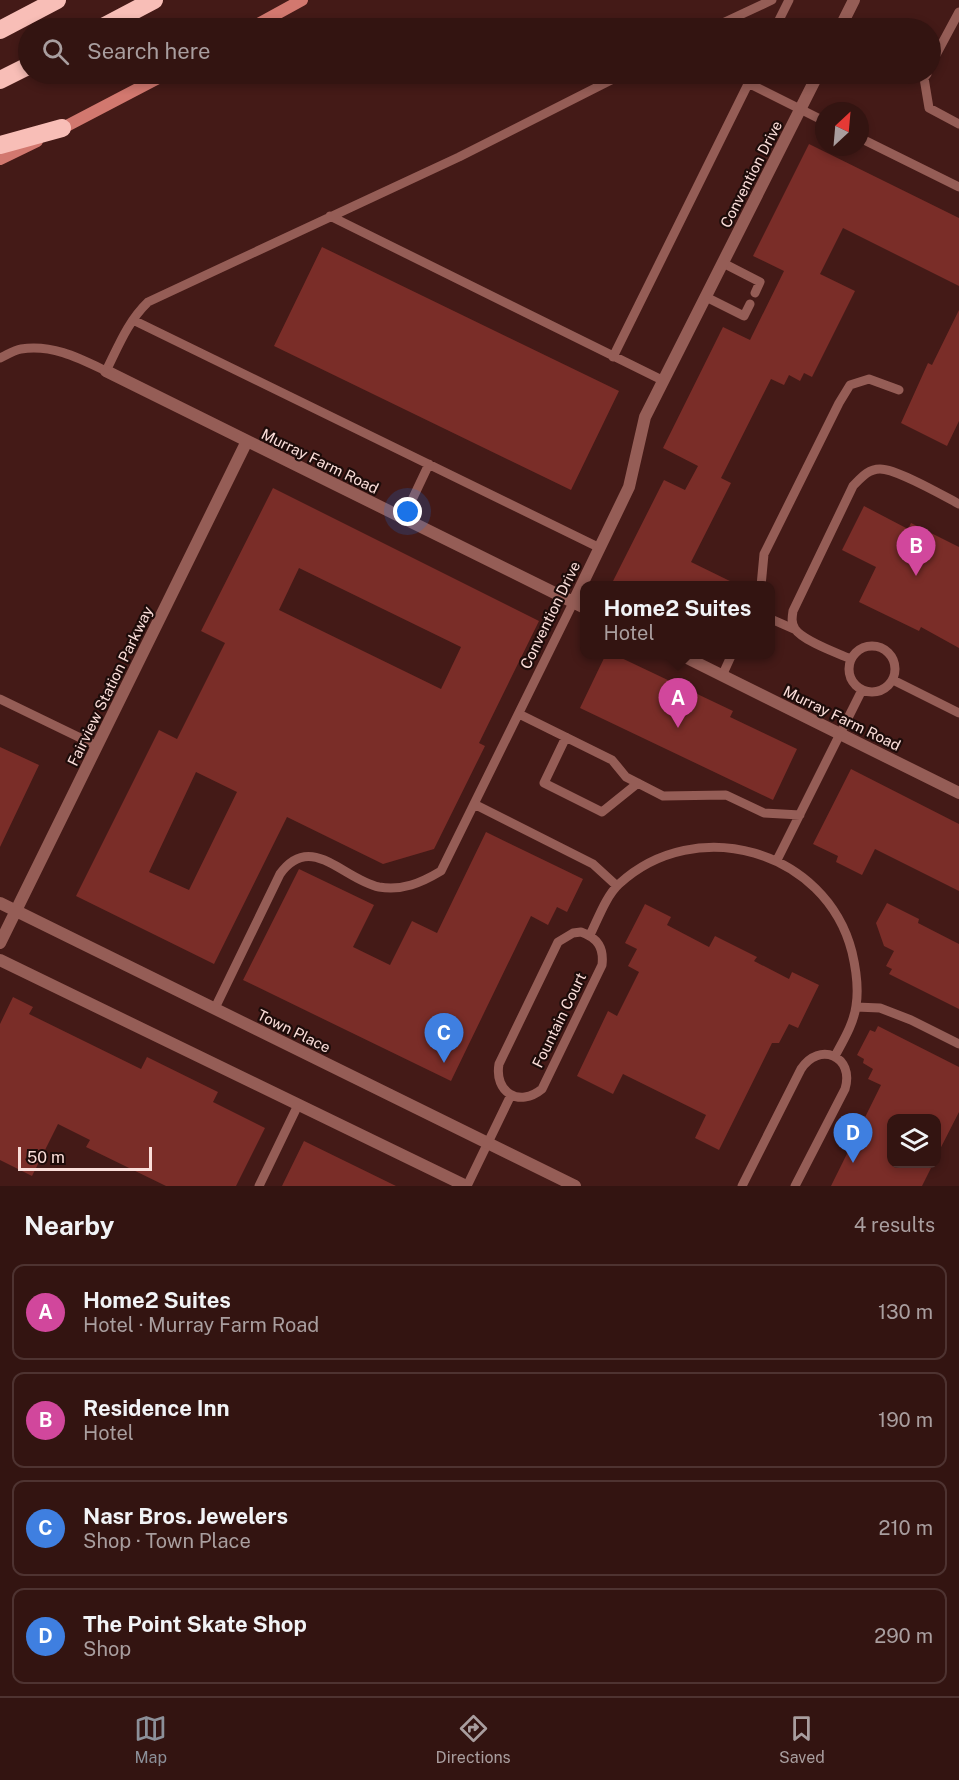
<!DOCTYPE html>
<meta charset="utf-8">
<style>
:root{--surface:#331411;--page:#3b1d1a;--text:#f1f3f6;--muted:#a99e9f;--line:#4e3331;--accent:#8c9099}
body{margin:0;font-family:"Public Sans",sans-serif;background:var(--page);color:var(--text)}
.controls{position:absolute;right:18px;bottom:18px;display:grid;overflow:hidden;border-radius:12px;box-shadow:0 3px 9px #0003}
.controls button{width:54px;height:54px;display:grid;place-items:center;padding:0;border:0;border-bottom:2px solid var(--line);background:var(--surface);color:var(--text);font:30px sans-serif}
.compass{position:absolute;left:815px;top:102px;width:54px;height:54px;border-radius:50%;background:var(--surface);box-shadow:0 3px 9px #0003;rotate:26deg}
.scale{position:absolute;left:18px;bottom:15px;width:134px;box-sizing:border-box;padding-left:6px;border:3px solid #fbdeda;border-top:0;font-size:16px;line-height:21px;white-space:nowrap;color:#fbdeda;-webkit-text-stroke:4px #1e0c0a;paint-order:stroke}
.you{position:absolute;left:408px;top:512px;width:21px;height:21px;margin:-15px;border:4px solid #fff;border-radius:50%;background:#1a73e8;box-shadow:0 0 0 9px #1a73e833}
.badge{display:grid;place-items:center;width:39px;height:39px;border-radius:50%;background:var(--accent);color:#fff;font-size:20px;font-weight:700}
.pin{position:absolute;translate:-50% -50px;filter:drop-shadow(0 2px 3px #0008)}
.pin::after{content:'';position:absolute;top:32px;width:21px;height:18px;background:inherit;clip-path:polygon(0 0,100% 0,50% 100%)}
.popup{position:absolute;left:580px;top:581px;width:195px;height:78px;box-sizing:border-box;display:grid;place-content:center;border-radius:12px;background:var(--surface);filter:drop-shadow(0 2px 4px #0005);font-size:20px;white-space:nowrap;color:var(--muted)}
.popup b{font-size:22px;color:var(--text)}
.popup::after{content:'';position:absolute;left:50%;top:100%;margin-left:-12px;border:12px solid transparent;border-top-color:var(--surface)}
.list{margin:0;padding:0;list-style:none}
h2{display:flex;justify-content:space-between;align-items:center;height:78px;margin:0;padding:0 24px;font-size:26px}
h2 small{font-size:20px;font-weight:400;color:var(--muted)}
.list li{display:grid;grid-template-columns:39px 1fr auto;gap:18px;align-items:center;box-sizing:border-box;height:96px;margin:0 12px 12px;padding:0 12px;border:2px solid var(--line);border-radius:12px}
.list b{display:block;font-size:22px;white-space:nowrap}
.list p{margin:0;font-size:20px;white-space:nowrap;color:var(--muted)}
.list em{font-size:20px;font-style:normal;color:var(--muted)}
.icon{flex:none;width:33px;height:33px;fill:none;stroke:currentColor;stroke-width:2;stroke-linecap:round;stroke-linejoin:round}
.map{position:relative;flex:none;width:959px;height:1186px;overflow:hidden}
.search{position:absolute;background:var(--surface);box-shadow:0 3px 9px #0003;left:18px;right:18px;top:18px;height:66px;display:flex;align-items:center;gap:15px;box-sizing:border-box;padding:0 21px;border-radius:33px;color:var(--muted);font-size:22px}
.sheet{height:510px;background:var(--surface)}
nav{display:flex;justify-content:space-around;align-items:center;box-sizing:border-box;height:84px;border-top:2px solid var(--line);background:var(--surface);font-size:16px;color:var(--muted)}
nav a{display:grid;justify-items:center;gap:3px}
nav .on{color:var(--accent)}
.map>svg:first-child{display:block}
.building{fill:#7a2d28;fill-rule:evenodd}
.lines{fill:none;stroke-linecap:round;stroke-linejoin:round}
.lane{stroke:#955d56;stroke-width:9}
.street{stroke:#955d56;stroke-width:12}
.secondary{stroke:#d2786f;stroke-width:12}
.highway{stroke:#f8beb7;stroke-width:18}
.labels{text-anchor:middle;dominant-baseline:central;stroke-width:4.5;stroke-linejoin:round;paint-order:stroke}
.street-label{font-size:15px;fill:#fbdeda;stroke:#1e0c0a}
</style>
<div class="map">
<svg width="959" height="1186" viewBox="0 0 959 1186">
<rect width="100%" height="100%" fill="#441a17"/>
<path class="building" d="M 809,144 L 959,218 L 959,286 L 843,228 L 820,274 L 855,291 L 812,377 L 804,373 L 800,381 L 789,375 L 784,385 L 771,379 L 721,478 L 731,483 L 691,562 L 738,585 L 611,585 L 664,480 L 685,490 L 698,466 L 663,448 L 723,327 L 750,340 L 784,271 L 753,256 Z
M 322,247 L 619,391 L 571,490 L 274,346 Z
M 959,310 L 959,421 L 947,446 L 901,423 L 928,363 L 932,365 Z
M 273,488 L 539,621 L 479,743 L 485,746 L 434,849 L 383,864 L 287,817 L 214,964 L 76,896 L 159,730 L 177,739 L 225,643 L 201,631 ZM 299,568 L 461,647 L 441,689 L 279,610 ZM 196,772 L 237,792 L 189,890 L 149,872 Z
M 864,506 L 908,529 L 911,523 L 959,547 L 959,648 L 921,627 L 919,631 L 859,602 L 876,567 L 842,550 Z
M 606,654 L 613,654 L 733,711 L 730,717 L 797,749 L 773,800 L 580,708 Z
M 0,747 L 39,765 L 0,847 Z
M 851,769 L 959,824 L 959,891 L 875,849 L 862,875 L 836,862 L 838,856 L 813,844 Z
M 486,832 L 583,879 L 567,912 L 557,907 L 548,925 L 531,916 L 451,1081 L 243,980 L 299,869 L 374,905 L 353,947 L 390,965 L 412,921 L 437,933 Z
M 887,903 L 919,919 L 918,923 L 959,944 L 959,1009 L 889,974 L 892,969 L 886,966 L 894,951 L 884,946 L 876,923 Z
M 645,904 L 671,917 L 667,925 L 709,947 L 715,936 L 757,957 L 754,961 L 789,979 L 792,972 L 819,985 L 798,1028 L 789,1024 L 779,1043 L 772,1043 L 719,1150 L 695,1138 L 706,1115 L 623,1074 L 613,1094 L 577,1076 L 608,1011 L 617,1016 L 639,972 L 628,966 L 637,949 L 625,943 Z
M 13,997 L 33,1007 L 29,1014 L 141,1069 L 147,1057 L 218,1092 L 213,1102 L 265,1128 L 236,1186 L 166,1186 L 86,1147 L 90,1140 L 58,1124 L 32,1176 L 0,1160 L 0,1024 Z
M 878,1026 L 959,1067 L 959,1112 L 936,1157 L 936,1119 L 891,1119 L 891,1164 L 933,1164 L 922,1186 L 831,1186 L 881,1085 L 868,1079 L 873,1069 L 863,1063 L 864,1059 L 857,1055 L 870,1030 L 875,1032 Z
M 304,1141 L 396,1186 L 282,1186 Z"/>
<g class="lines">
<path class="lane" d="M 712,28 L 772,0
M 775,28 L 789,0
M 930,66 L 959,12
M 927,74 L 924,78 L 929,108 L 959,124
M 748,83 L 824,121
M 860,138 L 959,187
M 330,216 L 664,381
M 723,263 L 760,282 L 755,293
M 706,297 L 744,316 L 750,304
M 133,320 L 600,548
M 613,357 L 753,74
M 0,358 C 7,355 14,350 21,349 C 52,344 79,358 106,371 C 118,347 128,321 148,302 L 459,157 L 623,74
M 403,519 L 429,464
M 761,586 L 764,554 L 839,403 L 850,385 L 869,379 L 899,390
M 771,619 L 796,630
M849 669a23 23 0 1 1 46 0a23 23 0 1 1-46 0Z
M 851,659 C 837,653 803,641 795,629 C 791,623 792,617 793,611 L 853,486 C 861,478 868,469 880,469 C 897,469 942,495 959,504
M 722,676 L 732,654
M 893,680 L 959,713
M 0,699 L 97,746
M 519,714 L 612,760 L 626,777 L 663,796 L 726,795 L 764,813 L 800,815
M 566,737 L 544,783 L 602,812 L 638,783
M 474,804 L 593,864 L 617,886
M 777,860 L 862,690
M 581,932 C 598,938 604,948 602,965 L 542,1089 C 519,1108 494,1092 499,1064 L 558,942 L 573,933 Z
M 590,935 C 598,919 606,896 619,884 C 696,813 826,850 852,952 C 856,969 859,988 856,1006 C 854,1023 843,1041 835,1056
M 856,1007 L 880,1008 L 911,1020 L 959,1044
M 215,1008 L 280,874 C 311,831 344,880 379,887 C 402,891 421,883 441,871 L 573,603
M 259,1186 L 298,1105
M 467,1186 L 511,1095
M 742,1186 L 801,1069 C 819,1041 855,1056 845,1089 L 795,1186"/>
<path class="street" d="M 840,28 L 854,0
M 106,371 L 585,608
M 573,603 L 629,487 L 645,417 L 818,74
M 679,654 L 959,793
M 0,903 L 575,1186
M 0,943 L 247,441
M 0,960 L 466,1186"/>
<path class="secondary" d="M 251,28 L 302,0
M 57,131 L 166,74
M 0,159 L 37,141"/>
<path class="highway" d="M 101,28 L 154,0
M 0,30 L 57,0
M 0,80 L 28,66
M 0,145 L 62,128"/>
</g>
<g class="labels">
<g class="street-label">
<text transform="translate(751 174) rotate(-63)">Convention Drive</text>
<text transform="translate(320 461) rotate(26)">Murray Farm Road</text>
<text transform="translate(550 615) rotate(-64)">Convention Drive</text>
<text transform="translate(110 686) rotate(-64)">Fairview Station Parkway</text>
<text transform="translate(842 718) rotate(26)">Murray Farm Road</text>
<text transform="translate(559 1020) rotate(-64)">Fountain Court</text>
<text transform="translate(294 1031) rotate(26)">Town Place</text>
</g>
</g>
</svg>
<div class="controls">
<button><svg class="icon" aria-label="layers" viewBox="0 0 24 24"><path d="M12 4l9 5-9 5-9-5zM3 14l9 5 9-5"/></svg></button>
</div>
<svg class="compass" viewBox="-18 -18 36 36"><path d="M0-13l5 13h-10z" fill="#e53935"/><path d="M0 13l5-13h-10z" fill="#a99e9f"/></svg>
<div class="scale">50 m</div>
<div class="you"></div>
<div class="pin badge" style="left:678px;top:728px;background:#d1479c">A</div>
<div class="popup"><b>Home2 Suites</b>Hotel</div>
<div class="pin badge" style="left:916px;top:576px;background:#d1479c">B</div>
<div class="pin badge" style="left:444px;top:1063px;background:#3f7fe0">C</div>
<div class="pin badge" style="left:853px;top:1163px;background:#3f7fe0">D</div>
<div class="search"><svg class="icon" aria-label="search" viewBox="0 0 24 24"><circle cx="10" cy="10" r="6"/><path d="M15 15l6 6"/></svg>Search here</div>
</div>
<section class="sheet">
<h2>Nearby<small>4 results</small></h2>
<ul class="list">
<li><span class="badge" style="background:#d1479c">A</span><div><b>Home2 Suites</b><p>Hotel · Murray Farm Road</p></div><em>130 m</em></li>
<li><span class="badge" style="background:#d1479c">B</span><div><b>Residence Inn</b><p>Hotel</p></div><em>190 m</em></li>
<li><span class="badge" style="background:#3f7fe0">C</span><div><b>Nasr Bros. Jewelers</b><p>Shop · Town Place</p></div><em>210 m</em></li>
<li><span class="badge" style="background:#3f7fe0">D</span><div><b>The Point Skate Shop</b><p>Shop</p></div><em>290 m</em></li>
</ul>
</section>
<nav>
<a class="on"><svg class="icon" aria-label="map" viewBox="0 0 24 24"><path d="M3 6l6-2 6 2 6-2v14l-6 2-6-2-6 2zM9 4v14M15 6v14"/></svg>Map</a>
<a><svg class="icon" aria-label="directions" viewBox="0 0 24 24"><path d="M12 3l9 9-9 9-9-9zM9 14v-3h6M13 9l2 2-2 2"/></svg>Directions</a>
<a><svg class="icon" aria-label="saved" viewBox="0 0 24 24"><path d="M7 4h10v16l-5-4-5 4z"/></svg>Saved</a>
</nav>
